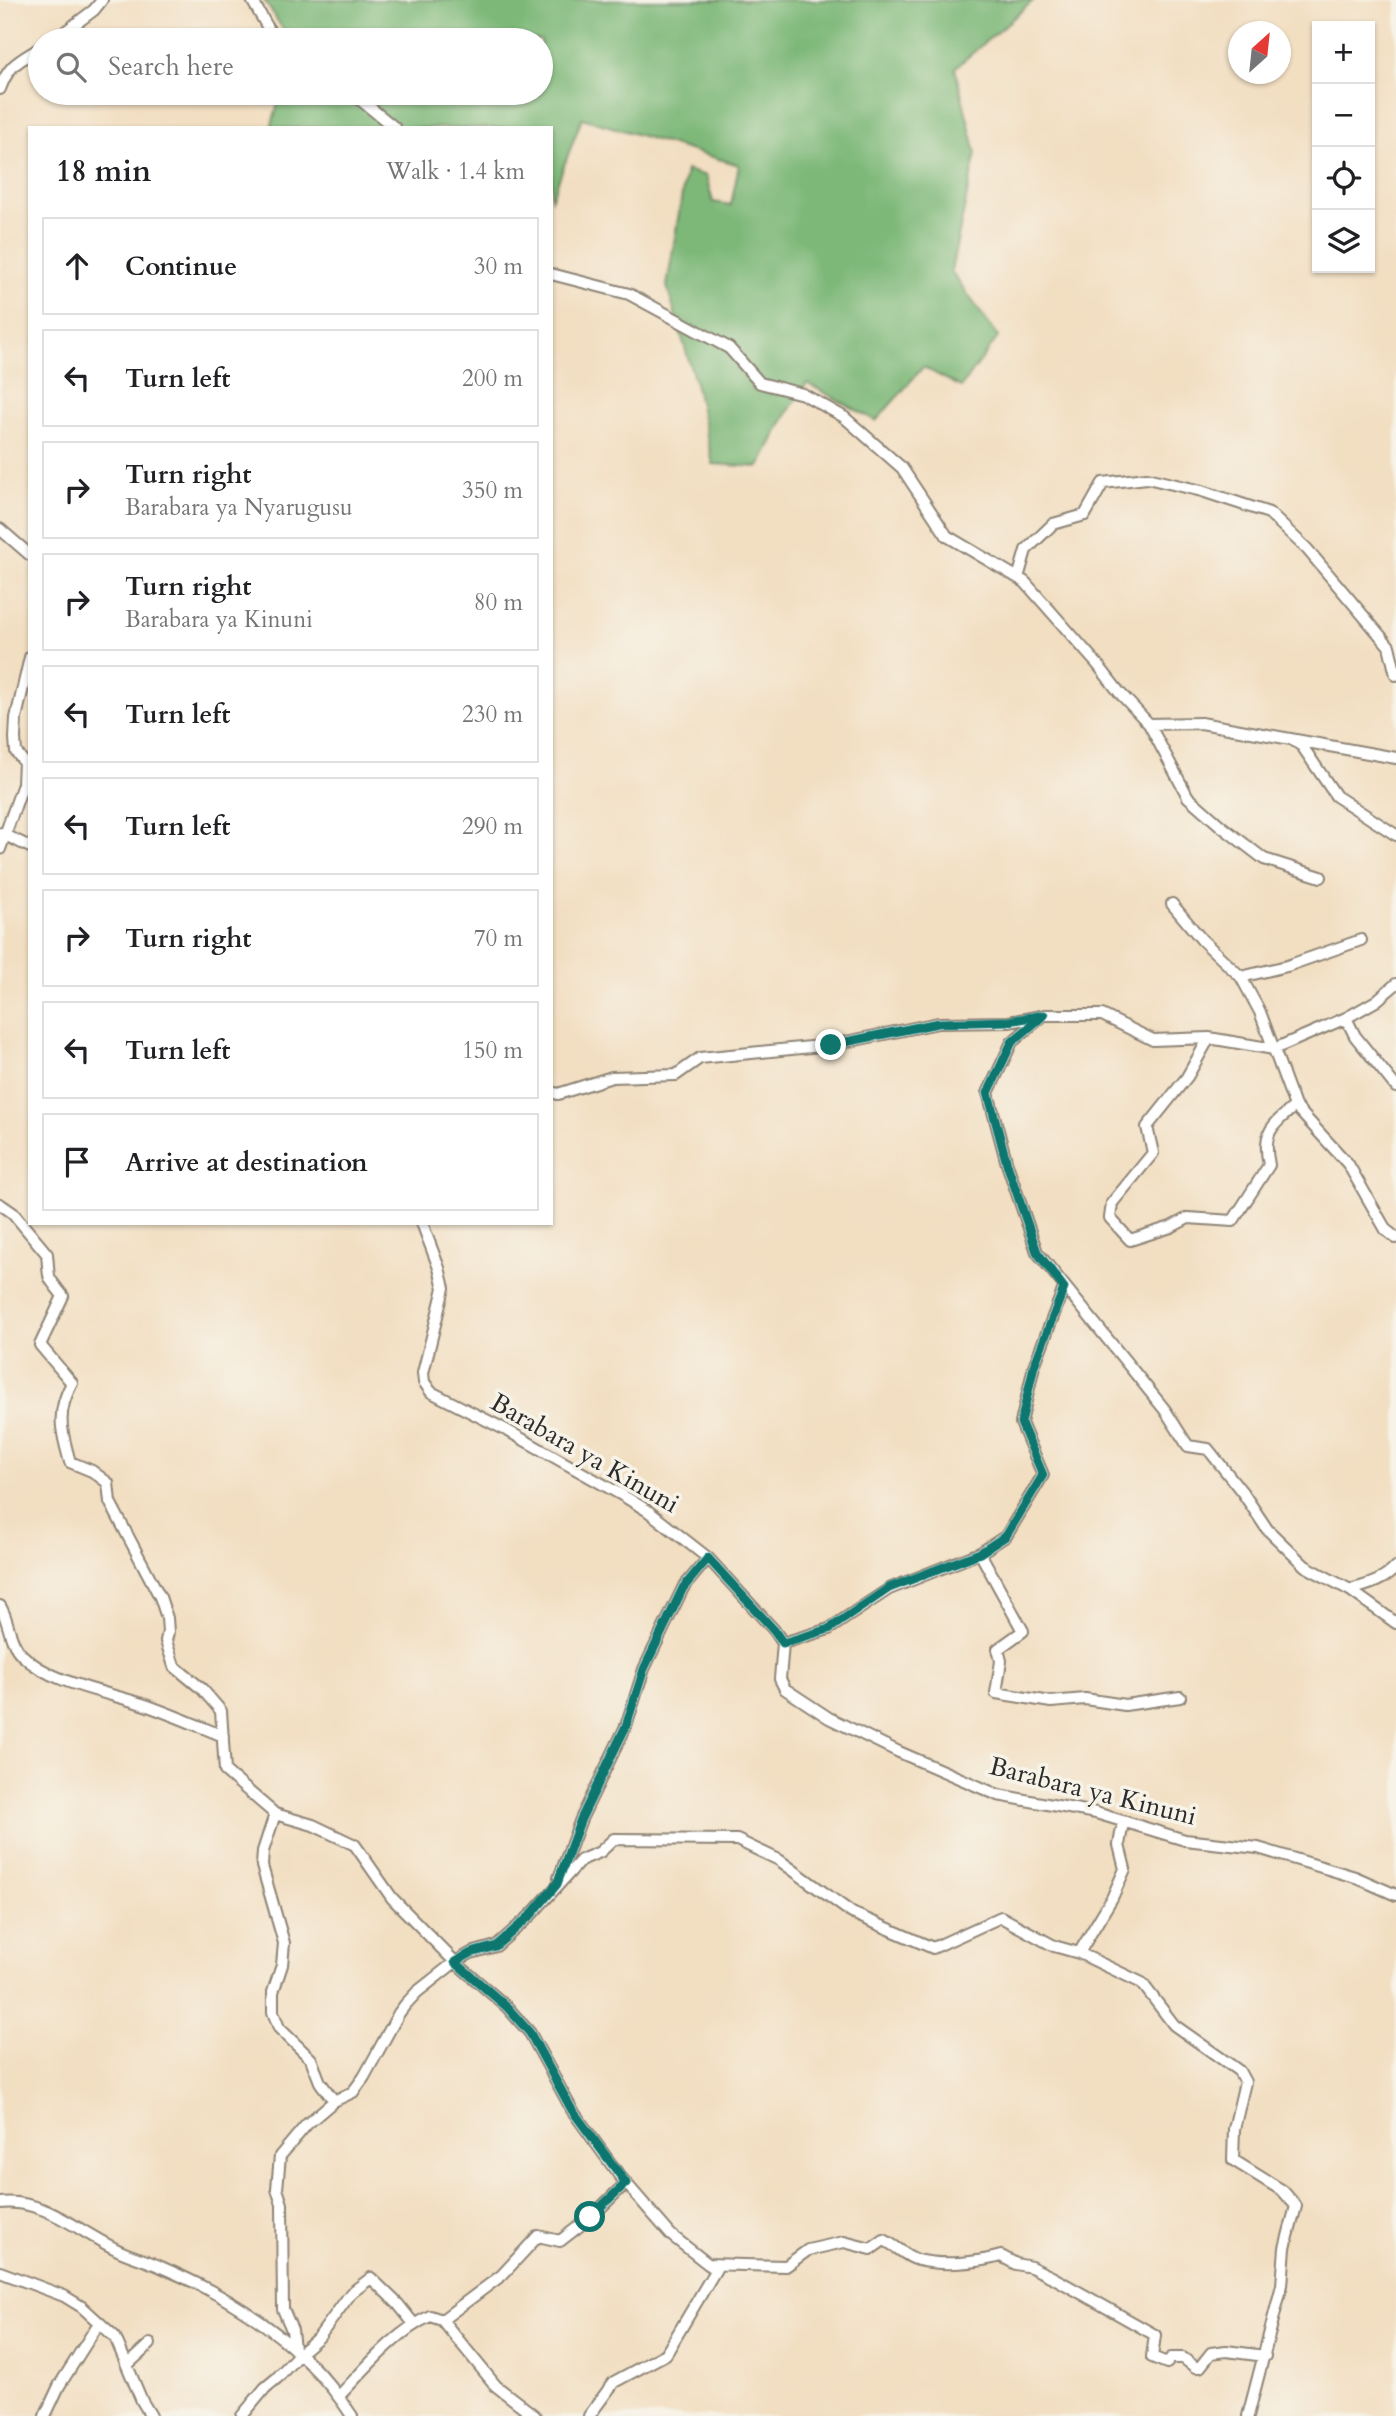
<!DOCTYPE html>
<meta charset="utf-8">
<style>
:root{--surface:#fff;--page:#f6f6f6;--text:#202124;--muted:#757577;--line:#e0e0e0}
body{margin:0;font-family:Cardo,serif;background:var(--page);color:var(--text)}
.controls{position:absolute;right:21px;top:21px;display:grid;overflow:hidden;border-radius:0px;box-shadow:0 2px 5px #0004}
.controls button{width:63px;height:63px;display:grid;place-items:center;padding:0;border:0;border-bottom:2px solid var(--line);background:var(--surface);color:var(--text);font:35px sans-serif}
.compass{position:absolute;left:1228px;top:21px;width:63px;height:63px;border-radius:50%;background:var(--surface);box-shadow:0 2px 5px #0004;rotate:27deg}
.stop{position:absolute;width:21px;height:21px;margin:-16px;border:5px solid #0f766e;border-radius:50%;background:#fff}
.stop.end{background:#0f766e;border-color:#fff;box-shadow:0 2px 7px #0008}
.list{margin:0;padding:0;list-style:none}
h2{display:flex;justify-content:space-between;align-items:center;height:91px;margin:0;padding:0 28px;font-size:30px}
h2 small{font-size:23px;font-weight:400;color:var(--muted)}
.list li{display:grid;grid-template-columns:46px 1fr auto;gap:21px;align-items:center;box-sizing:border-box;height:98px;margin:0 14px 14px;padding:0 14px;border:2px solid var(--line);border-radius:0px}
.list b{display:block;font-size:26px;white-space:nowrap}
.list p{margin:0;font-size:23px;white-space:nowrap;color:var(--muted)}
.list em{font-size:23px;font-style:normal;color:var(--muted)}
.icon{flex:none;width:38px;height:38px;fill:none;stroke:currentColor;stroke-width:2;stroke-linecap:round;stroke-linejoin:round}
.map{position:relative;flex:none;width:1396px;height:2416px;overflow:hidden}
.search{position:absolute;background:var(--surface);box-shadow:0 2px 5px #0004;left:28px;top:28px;width:525px;height:77px;display:flex;align-items:center;gap:18px;box-sizing:border-box;padding:0 24px;border-radius:38px;color:var(--muted);font-size:26px}
.panel{position:absolute;background:var(--surface);box-shadow:0 2px 5px #0004;left:28px;top:126px;width:525px;height:1099px;border-radius:0px}
.map>svg:first-child{display:block}
.forest{fill:#7db878;stroke:#547252;stroke-width:2}
.lines{fill:none;stroke-linecap:round;stroke-linejoin:round}
.street-casing{stroke:#8e8476;stroke-width:14}
.street{stroke:#fff;stroke-width:10}
.route{stroke:#0f766e;stroke-width:9}
.labels{text-anchor:middle;dominant-baseline:central;stroke-width:7;stroke-linejoin:round;paint-order:stroke}
.street-label{font-size:26px;fill:#2b2b2b;stroke:#f7f3e8}
</style>
<div class="map">
<svg width="1396" height="2416" viewBox="0 0 1396 2416">
<rect width="100%" height="100%" fill="#f7f3e8"/>
<filter id="ink" filterUnits="userSpaceOnUse"><feTurbulence type="fractalNoise" baseFrequency=".0143" numOctaves="2"/><feDisplacementMap in="SourceGraphic" scale="14" xChannelSelector="R" yChannelSelector="G"/><feConvolveMatrix kernelMatrix="1 2 1 2 8 2 1 2 1" color-interpolation-filters="sRGB"/></filter>
<filter id="wash" filterUnits="userSpaceOnUse"><feTurbulence type="fractalNoise" baseFrequency=".00686" numOctaves="4" result="noise"/><feDisplacementMap in="SourceGraphic" scale="28" xChannelSelector="R" yChannelSelector="G"/><feGaussianBlur stdDeviation="1.57" result="paint"/><feColorMatrix in="noise" values="0 0 0 0 0 0 0 0 0 0 0 0 0 0 0 0 0 1.4 0 .05"/><feComposite in="paint" operator="in"/></filter>
<g filter="url(#wash)">
<rect width="100%" height="100%" fill="#f2dec1"/>
<path class="forest" d="M 264,0 L 1034,0 L 955,68 L 976,153 L 951,271 L 998,337 L 961,387 L 923,367 L 876,421 L 807,383 L 786,415 L 759,467 L 713,464 L 695,382 L 667,286 L 686,170 L 706,176 L 713,202 L 731,205 L 739,165 L 582,118 L 551,200 L 551,128 L 271,128 L 281,93 L 541,93 L 541,40 L 290,40 Z"/>
</g>
<g filter="url(#ink)">
<g class="lines">
<g class="street-casing">
<path id="street" d="M 252,0 L 272,35 L 279,40
M 54,40 L 94,10 L 102,0
M 0,89 C 9,64 19,61 40,48
M 352,93 L 395,128
M 551,274 L 629,294 L 729,348 L 760,383 L 803,394 L 844,417 L 902,468 L 947,536 L 1025,582 L 1098,665 L 1119,692 L 1149,724 L 1201,723 L 1396,758
M 0,529 L 30,555
M 1018,578 L 1026,550 L 1053,524 L 1085,515 L 1103,483 L 1147,478 L 1202,491 L 1269,513 L 1307,549 L 1389,646 L 1396,675
M 1149,724 L 1188,797 L 1221,826 L 1264,859 L 1321,877
M 1293,740 L 1302,746 L 1336,796 L 1396,835
M 1,833 L 30,847
M 0,849 L 23,784 L 24,762 L 16,752 L 15,738 L 16,718 L 30,657
M 1172,904 L 1202,940 L 1241,977 L 1260,1012 L 1295,1106 L 1348,1164 L 1386,1230 L 1396,1238
M 1241,977 L 1287,966 L 1361,940
M 1396,984 L 1376,1001 L 1346,1018 L 1274,1049 L 1209,1038 L 1153,1040 L 1102,1015 L 1044,1015 L 1012,1042 L 988,1093 L 1007,1164 L 1037,1252 L 1165,1410 L 1188,1446 L 1208,1449 L 1243,1493 L 1267,1529 L 1305,1566 L 1350,1590 L 1396,1623
M 1346,1018 L 1355,1036 L 1396,1087
M 1209,1038 L 1187,1077 L 1147,1127 L 1153,1153 L 1112,1203 L 1110,1218 L 1130,1240 L 1171,1227 L 1188,1218 L 1233,1221 L 1269,1165 C 1262,1133 1271,1126 1295,1106
M 551,1092 L 558,1094 L 612,1077 L 676,1075 L 700,1058 L 831,1045 L 938,1023 L 1009,1022 L 1041,1016
M 0,1204 L 13,1213 L 47,1254 C 50,1282 45,1273 63,1296 L 40,1345 L 72,1383 C 56,1412 61,1431 70,1462 L 92,1471 L 108,1483 L 110,1502 L 160,1597 L 167,1618 L 168,1632 L 166,1641 L 174,1666 L 202,1689 L 221,1711 L 225,1771 L 275,1814 L 313,1825 L 355,1845 L 392,1898 L 455,1962 L 507,2007 L 530,2033 L 572,2110 L 619,2175 L 671,2235 L 708,2264 L 786,2266 L 808,2250 L 844,2242 L 871,2249 L 884,2240 C 895,2245 906,2257 918,2260 C 943,2266 976,2263 1001,2256 L 1016,2264 L 1031,2267 L 1054,2278 L 1155,2335 L 1152,2357 L 1167,2363 L 1171,2358 L 1183,2358 L 1195,2367 L 1200,2367 L 1211,2353 L 1226,2351 L 1265,2356
M 422,1223 L 439,1268 L 444,1288 L 423,1373 L 424,1382 L 431,1392 L 508,1431 L 627,1498 L 648,1511 L 708,1558 L 774,1630 L 783,1643 L 780,1679 L 785,1689 L 829,1718 L 899,1752 L 998,1795 L 1096,1813 L 1185,1840 L 1258,1848 L 1355,1877 L 1396,1895
M 980,1553 L 1023,1631 L 998,1649 L 1001,1661 L 996,1693 L 1051,1702 L 1085,1699 L 1125,1705 L 1180,1697
M 1350,1590 C 1367,1585 1384,1581 1396,1567
M 0,1606 C 10,1622 8,1641 22,1655 C 50,1683 106,1692 142,1704 C 169,1713 196,1725 223,1736
M 783,1643 L 829,1629 L 889,1589 L 980,1553 L 1006,1536 L 1043,1475 L 1021,1423 L 1034,1366 L 1064,1288
M 275,1814 L 263,1851 L 262,1866 L 284,1943 L 282,1965 L 273,1992 L 273,2012 L 279,2028 L 311,2059 L 320,2082 L 334,2101
M 559,1878 L 581,1819 L 626,1726 L 644,1669 L 683,1588 L 708,1558
M 1079,1953 L 1112,1898 L 1125,1869 L 1119,1845 L 1123,1822
M 0,2203 C 41,2198 76,2229 112,2247 C 127,2256 145,2259 161,2267 C 236,2299 308,2347 352,2416
M 0,2272 L 64,2296 L 82,2307 L 115,2337 L 142,2401 L 151,2416
M 442,2320 L 502,2275 L 538,2236 L 560,2241 L 591,2217 L 626,2183
M 294,2349 L 292,2330 L 283,2309 L 282,2204 L 277,2189 L 280,2156 L 307,2124 L 334,2101 L 353,2092 L 364,2077 L 399,2013 L 405,2005 L 417,1992 L 455,1962 L 471,1953 L 496,1946 L 531,1915 L 581,1860 L 600,1852 L 614,1839 L 737,1840 L 779,1860 L 852,1913 L 933,1948 L 1001,1917 L 1054,1946 L 1079,1953 L 1142,1983 L 1174,2025 L 1239,2071 L 1245,2082 L 1234,2129 L 1233,2160 L 1283,2191 L 1296,2206 L 1285,2248 L 1282,2285 L 1248,2416
M 127,2365 L 150,2344
M 339,2396 C 366,2368 394,2333 430,2316 L 442,2320 L 496,2386 L 535,2416
M 45,2416 L 59,2386 L 99,2323
M 242,2416 L 265,2388 L 277,2378 L 299,2354 L 319,2337 L 351,2293 L 371,2278 L 398,2304 L 414,2324
M 589,2416 L 614,2382 L 666,2354 L 716,2269 L 708,2264"/>
</g>
<use href="#street" class="street"/>
</g>
</g>
<g class="lines" filter="url(#ink)">
<path class="route" d="M 590,2217 L 626,2183 L 572,2110 L 530,2033 L 507,2007 L 455,1962 L 471,1953 L 496,1946 L 531,1915 L 557,1884 L 581,1819 L 626,1726 L 644,1669 L 683,1588 L 708,1558 L 774,1630 L 783,1643 L 829,1629 L 889,1588 L 980,1553 L 1006,1536 L 1043,1475 L 1021,1423 L 1034,1366 L 1064,1288 L 1037,1252 L 1007,1164 L 988,1093 L 1012,1042 L 1044,1015 L 1009,1021 L 938,1023 L 831,1045"/>
</g>
<g class="labels">
<g class="street-label">
<text transform="translate(585 1453) rotate(30)">Barabara ya Kinuni</text>
<text transform="translate(1093 1791) rotate(14)">Barabara ya Kinuni</text>
</g>
</g>
</svg>
<div class="controls">
<button>+</button>
<button>−</button>
<button><svg class="icon" aria-label="locate" viewBox="0 0 24 24"><circle cx="12" cy="12" r="6"/><path d="M12 2v4M12 18v4M2 12h4M18 12h4"/></svg></button>
<button><svg class="icon" aria-label="layers" viewBox="0 0 24 24"><path d="M12 4l9 5-9 5-9-5zM3 14l9 5 9-5"/></svg></button>
</div>
<svg class="compass" viewBox="-18 -18 36 36"><path d="M0-13l5 13h-10z" fill="#e53935"/><path d="M0 13l5-13h-10z" fill="#757577"/></svg>
<div class="stop" style="left:590px;top:2217px"></div>
<div class="stop end" style="left:831px;top:1045px"></div>
<div class="search"><svg class="icon" aria-label="search" viewBox="0 0 24 24"><circle cx="10" cy="10" r="6"/><path d="M15 15l6 6"/></svg>Search here</div>
<section class="panel">
<h2>18 min<small>Walk · 1.4 km</small></h2>
<ul class="list">
<li><svg class="icon" aria-label="ahead" viewBox="0 0 24 24"><path d="M12 20V5M6 11l6-6 6 6"/></svg><div><b>Continue</b></div><em>30 m</em></li>
<li><svg class="icon" aria-label="left" viewBox="0 0 24 24"><path d="M17 20v-9H6M10 6l-5 5 5 5"/></svg><div><b>Turn left</b></div><em>200 m</em></li>
<li><svg class="icon" aria-label="right" viewBox="0 0 24 24"><path d="M7 20v-9h11M14 6l5 5-5 5"/></svg><div><b>Turn right</b><p>Barabara ya Nyarugusu</p></div><em>350 m</em></li>
<li><svg class="icon" aria-label="right" viewBox="0 0 24 24"><path d="M7 20v-9h11M14 6l5 5-5 5"/></svg><div><b>Turn right</b><p>Barabara ya Kinuni</p></div><em>80 m</em></li>
<li><svg class="icon" aria-label="left" viewBox="0 0 24 24"><path d="M17 20v-9H6M10 6l-5 5 5 5"/></svg><div><b>Turn left</b></div><em>230 m</em></li>
<li><svg class="icon" aria-label="left" viewBox="0 0 24 24"><path d="M17 20v-9H6M10 6l-5 5 5 5"/></svg><div><b>Turn left</b></div><em>290 m</em></li>
<li><svg class="icon" aria-label="right" viewBox="0 0 24 24"><path d="M7 20v-9h11M14 6l5 5-5 5"/></svg><div><b>Turn right</b></div><em>70 m</em></li>
<li><svg class="icon" aria-label="left" viewBox="0 0 24 24"><path d="M17 20v-9H6M10 6l-5 5 5 5"/></svg><div><b>Turn left</b></div><em>150 m</em></li>
<li><svg class="icon" aria-label="arrive" viewBox="0 0 24 24"><path d="M6 21V4h12l-3 4 3 4H6"/></svg><div><b>Arrive at destination</b></div></li>
</ul>
</section>
</div>
